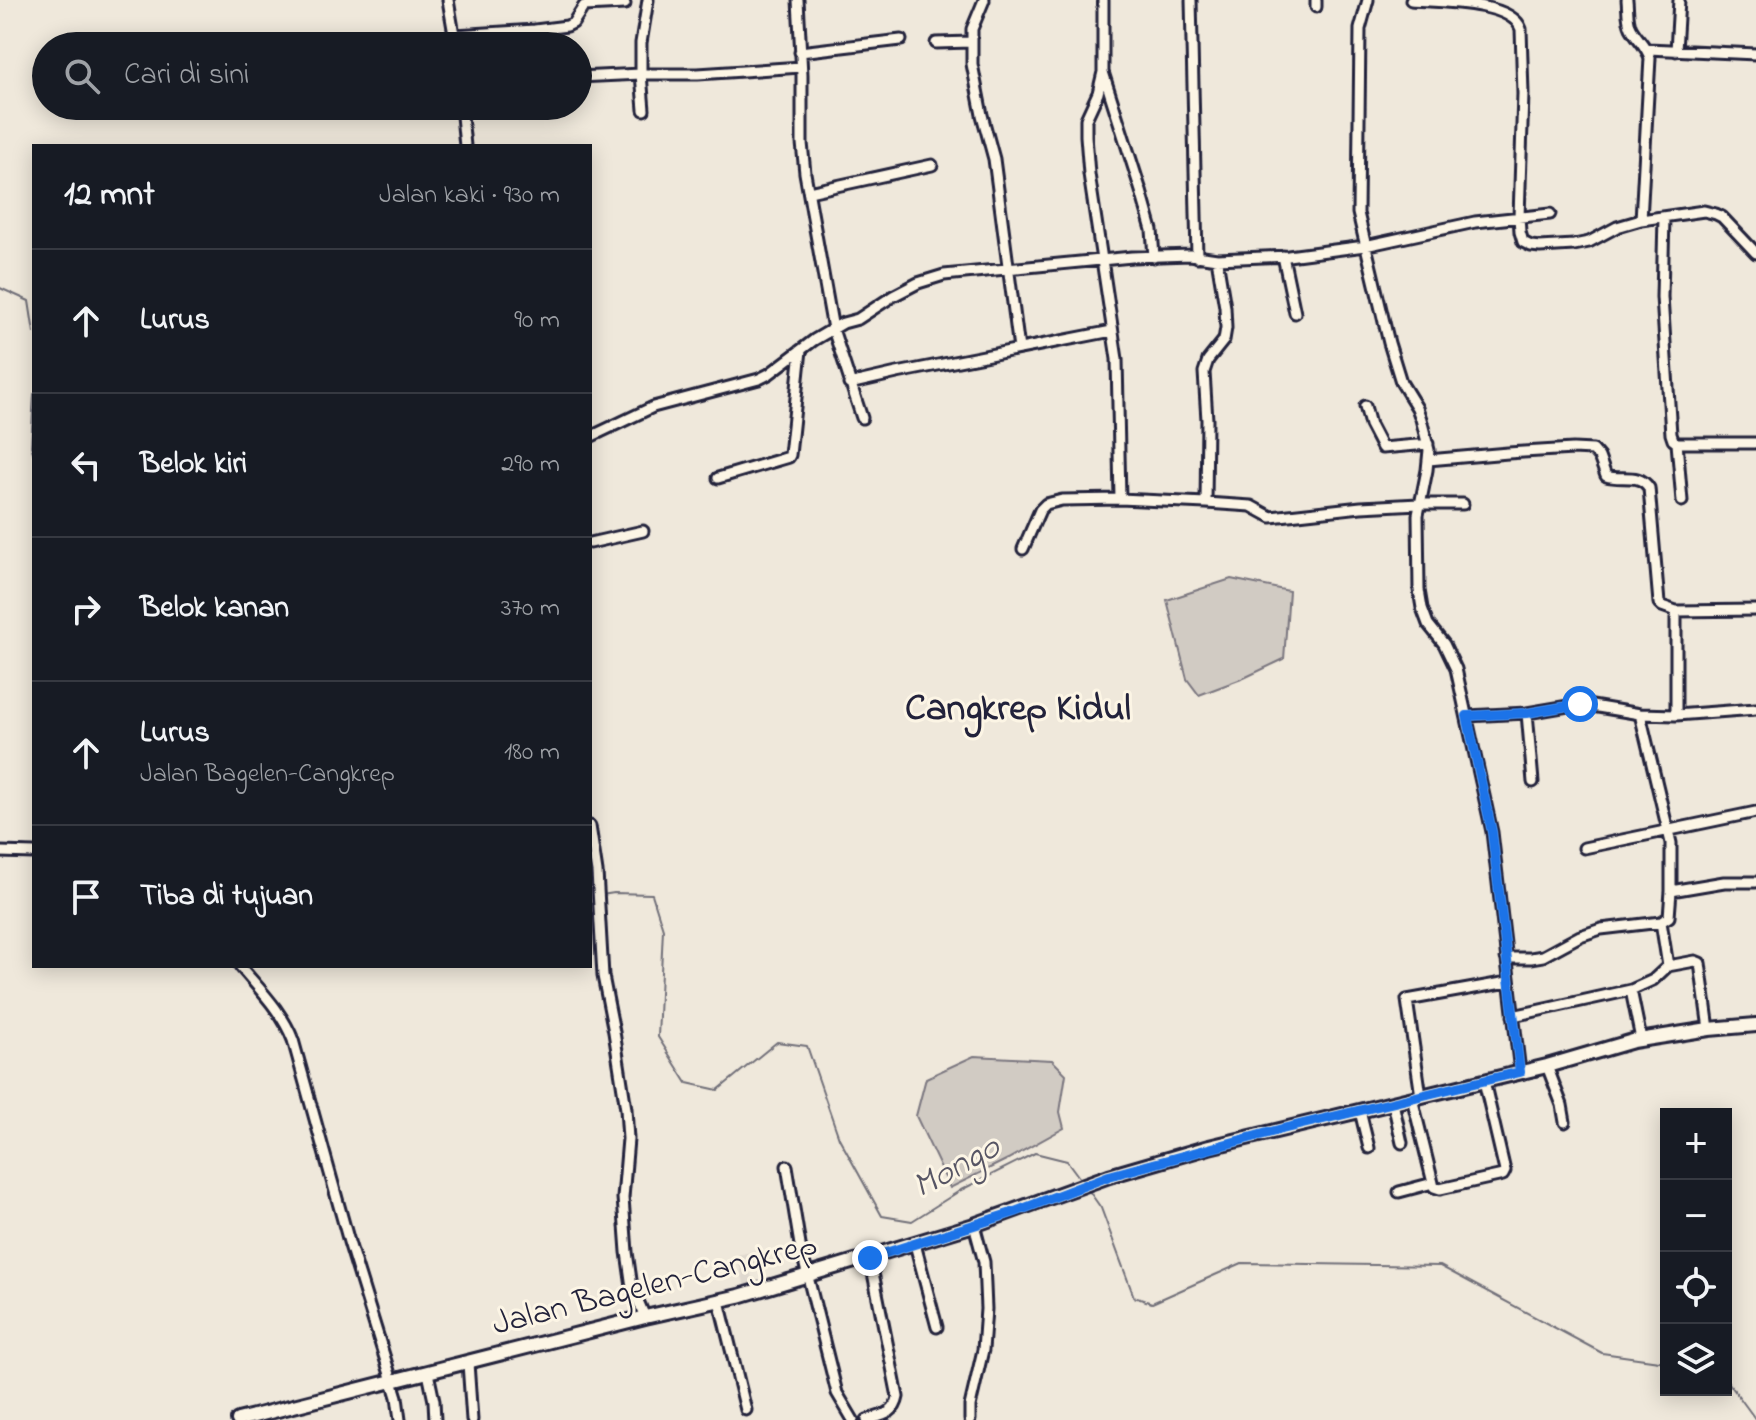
<!DOCTYPE html>
<html lang="id">
<meta charset="utf-8">
<style>
:root{--surface:#171b24;--page:#242831;--text:#f1f3f6;--muted:#9ea1a6;--line:#363941}
body{margin:0;font-family:"Indie Flower",sans-serif;background:var(--page);color:var(--text)}
.controls{position:absolute;right:24px;bottom:24px;display:grid;overflow:hidden;border-radius:0px;box-shadow:0 4px 20px #0003}
.controls button{width:72px;height:72px;display:grid;place-items:center;padding:0;border:0;border-bottom:2px solid var(--line);background:var(--surface);color:var(--text);font:40px sans-serif}
.stop{position:absolute;width:24px;height:24px;margin:-18px;border:6px solid #1a73e8;border-radius:50%;background:#fff}
.stop.end{background:#1a73e8;border-color:#fff;box-shadow:0 2px 8px #0008}
.list{margin:0;padding:0;list-style:none}
h2{display:flex;justify-content:space-between;align-items:center;height:104px;margin:0;padding:0 32px;font-size:34px}
h2 small{font-size:26px;font-weight:400;color:var(--muted)}
.list li{display:grid;grid-template-columns:52px 1fr auto;gap:24px;align-items:center;box-sizing:border-box;height:144px;padding:0 32px;border-top:2px solid var(--line)}
.list b{display:block;font-size:30px;white-space:nowrap}
.list p{margin:0;font-size:26px;white-space:nowrap;color:var(--muted)}
.list em{font-size:26px;font-style:normal;color:var(--muted)}
.icon{flex:none;width:44px;height:44px;fill:none;stroke:currentColor;stroke-width:2;stroke-linecap:round;stroke-linejoin:round}
.map{position:relative;flex:none;width:1756px;height:1420px;overflow:hidden}
.search{position:absolute;background:var(--surface);box-shadow:0 4px 20px #0003;left:32px;top:32px;width:560px;height:88px;display:flex;align-items:center;gap:20px;box-sizing:border-box;padding:0 28px;border-radius:44px;color:var(--muted);font-size:30px}
.panel{position:absolute;background:var(--surface);box-shadow:0 4px 20px #0003;left:32px;top:144px;width:560px;height:824px;border-radius:0px}
.map>svg:first-child{display:block}
.built{fill:#e0d9cf}
.green{fill:#d1cbc3;stroke:#7a767f;stroke-width:2}
.lines{fill:none;stroke-linecap:round;stroke-linejoin:round}
.stream{stroke:#716f79;stroke-width:2}
.minor-casing{stroke:#22223b;stroke-width:15}
.major-casing{stroke:#22223b;stroke-width:18}
.minor{stroke:#fcf5e5;stroke-width:9}
.major{stroke:#fcf5e5;stroke-width:12}
.route{stroke:#1a73e8;stroke-width:10}
.labels{text-anchor:middle;dominant-baseline:central;stroke-width:6;stroke-linejoin:round;paint-order:stroke}
.street-label{font-size:34px;fill:#22223b;stroke:#fcf5e5}
.water-label{font-size:36px;font-style:italic;fill:#575564;stroke:#fcf5e5}
.quarter-label{font-size:38px;font-weight:bold;fill:#22223b;stroke:#fcf5e5}
</style>
<div class="map">
<svg width="1756" height="1420" viewBox="0 0 1756 1420">
<rect width="100%" height="100%" fill="#efe8db"/>
<filter id="ink" filterUnits="userSpaceOnUse"><feTurbulence type="fractalNoise" baseFrequency=".0125" numOctaves="2"/><feDisplacementMap in="SourceGraphic" scale="16" xChannelSelector="R" yChannelSelector="G"/><feConvolveMatrix kernelMatrix="1 2 1 2 8 2 1 2 1" color-interpolation-filters="sRGB"/></filter>
<g filter="url(#ink)">
<path class="built" d="M 756,1251 L 759,1263 L 749,1266 L 754,1286 L 745,1288 L 737,1255 Z"/>
<path class="green" d="M 1231,579 L 1289,591 L 1284,659 L 1244,678 L 1199,695 L 1187,679 L 1167,600 Z
M 974,1056 L 1052,1060 L 1066,1074 L 1060,1112 L 1064,1128 L 1008,1159 L 950,1188 L 916,1116 L 926,1078 Z"/>
<g class="lines">
<path class="stream" d="M 0,288 L 29,301 L 34,333
M 34,394 L 31,446 L 34,455
M 602,895 L 614,893 L 652,894 L 663,929 L 658,1037 L 687,1083 L 718,1090 L 777,1042 L 807,1046 L 839,1138 L 882,1216 L 912,1221 L 961,1190 L 1035,1153 L 1067,1161 L 1081,1180
M 1087,1188 L 1101,1208 L 1134,1297 L 1152,1303 L 1242,1263 L 1440,1266 L 1602,1353 L 1666,1362
M 1726,1379 L 1756,1420"/>
<g class="minor-casing">
<path id="minor" d="M 448,0 L 456,46
M 648,0 L 641,43 L 641,74 L 698,74 L 801,67
M 798,0 L 802,75 L 802,143 L 805,173 L 833,329 L 862,418
M 984,0 L 972,29 L 972,64 L 982,115 L 994,159 L 1019,349
M 1103,0 L 1103,72 L 1141,191 L 1152,230 L 1154,257
M 1191,0 L 1197,257
M 1368,0 L 1360,29 L 1358,213 L 1389,343 L 1401,382 L 1417,408 L 1421,419 L 1429,450 L 1427,470 L 1418,515 L 1419,590 L 1422,608 L 1428,624 L 1444,644 L 1456,669 L 1492,832 L 1520,1072
M 1411,0 C 1436,2 1512,1 1521,29 L 1523,94 L 1519,217 L 1520,232 L 1523,242 L 1531,246 L 1540,247 L 1574,245 L 1589,242 L 1617,227 L 1641,220 L 1704,211 L 1716,214 L 1722,217 L 1756,253
M 1627,0 C 1628,9 1627,20 1631,28 C 1637,39 1646,45 1650,58 L 1641,220
M 1316,7 L 1316,0
M 535,30 L 567,26 L 573,23 L 584,6 L 625,4
M 455,35 L 535,30 L 537,46
M 936,43 L 971,42
M 1648,49 L 1756,54
M 1676,51 L 1679,0
M 800,52 L 901,40
M 1103,72 L 1098,93 L 1086,119 L 1086,136 L 1089,174 L 1117,359 L 1120,499
M 578,77 L 641,74 L 644,110
M 461,106 L 465,146
M 809,192 L 932,165
M 1664,217 L 1662,297 L 1671,434 L 1673,440 L 1677,443 L 1682,501
M 1283,256 L 1295,313
M 849,384 L 897,373 L 1112,331
M 1365,406 L 1370,425 L 1382,448 L 1428,444
M 590,437 L 653,407 L 759,379 L 769,374 L 814,340 L 843,323 L 858,319 L 893,296 L 918,283 L 944,275 L 1132,257 L 1190,255 L 1217,259 L 1288,256 L 1365,246 L 1475,222 L 1550,214
M 1677,443 L 1756,443
M 1428,460 L 1508,453 L 1573,449 L 1593,450 L 1599,457 L 1606,476 C 1621,481 1639,472 1649,488 L 1659,603 L 1662,606 L 1676,611
M 718,478 L 789,457 L 790,455 L 801,350
M 1206,503 L 1251,506 L 1271,517 L 1361,507 L 1419,504 L 1463,504
M 590,543 L 643,531
M 1023,549 L 1040,510 L 1046,504 L 1062,500 L 1120,499 L 1206,503 L 1207,420 L 1204,372 L 1208,360 L 1224,340 L 1226,328 L 1225,307 L 1217,259
M 1527,713 L 1533,782
M 1640,714 L 1671,843 L 1671,891 L 1669,917 L 1661,922 L 1668,966 L 1695,961 L 1700,963 L 1709,1029
M 1676,715 L 1676,611 L 1756,610
M 1467,716 L 1527,713 L 1580,704 L 1640,714 L 1676,715 L 1756,709
M 590,826 L 597,872 L 603,976 L 614,1032 L 626,1109 L 628,1139 L 623,1198 L 627,1252 L 632,1287 L 645,1317
M 1584,848 L 1756,812
M 0,852 L 34,853
M 1671,891 L 1724,882 L 1756,882
M 1506,958 L 1531,958 L 1543,956 L 1580,936 L 1601,929 L 1661,922
M 240,966 C 259,989 282,1011 293,1040 L 349,1242 L 397,1397 L 400,1420
M 1631,990 L 1641,1039
M 1513,1016 L 1631,990 L 1653,980 L 1668,966
M 1547,1066 L 1562,1105 L 1565,1122
M 1421,1096 L 1407,1000 L 1508,982
M 1412,1098 L 1434,1187 L 1440,1189 L 1503,1175 L 1505,1171 L 1484,1081
M 1393,1103 L 1402,1143
M 1360,1111 L 1369,1148
M 787,1166 L 800,1245 L 837,1393 L 853,1420
M 1399,1192 L 1433,1183
M 915,1244 L 937,1327
M 719,1301 L 746,1410
M 468,1363 L 472,1420
M 428,1373 L 434,1401 L 435,1420
M 867,1420 C 883,1415 895,1414 898,1397 L 870,1258
M 970,1420 L 970,1406 L 983,1350 L 986,1309 L 984,1262 L 974,1225"/>
</g>
<g class="major-casing">
<path id="major" d="M 238,1420 L 645,1317 L 739,1296 L 974,1225 L 1109,1176 L 1209,1147 L 1547,1066 L 1633,1041 L 1709,1029 L 1756,1025"/>
</g>
<use href="#minor" class="minor"/>
<use href="#major" class="major"/>
</g>
</g>
<g class="lines" filter="url(#ink)">
<path class="route" d="M 870,1258 L 1015,1212 L 1109,1176 L 1282,1129 L 1520,1072 L 1492,832 L 1467,716 L 1527,713 L 1580,704"/>
</g>
<g class="labels">
<g class="street-label">
<text transform="translate(655 1286) rotate(-14)">Jalan Bagelen-Cangkrep</text>
</g>
<g class="water-label">
<text transform="translate(957 1168) rotate(-29)">Mongo</text>
</g>
<g class="quarter-label">
<text x="1018" y="710">Cangkrep Kidul</text>
</g>
</g>
</svg>
<div class="controls">
<button>+</button>
<button>−</button>
<button><svg class="icon" aria-label="locate" viewBox="0 0 24 24"><circle cx="12" cy="12" r="6"/><path d="M12 2v4M12 18v4M2 12h4M18 12h4"/></svg></button>
<button><svg class="icon" aria-label="layers" viewBox="0 0 24 24"><path d="M12 4l9 5-9 5-9-5zM3 14l9 5 9-5"/></svg></button>
</div>
<div class="stop" style="left:1580px;top:704px"></div>
<div class="stop end" style="left:870px;top:1258px"></div>
<div class="search"><svg class="icon" aria-label="search" viewBox="0 0 24 24"><circle cx="10" cy="10" r="6"/><path d="M15 15l6 6"/></svg>Cari di sini</div>
<section class="panel">
<h2>12 mnt<small>Jalan kaki · 930 m</small></h2>
<ul class="list">
<li><svg class="icon" aria-label="ahead" viewBox="0 0 24 24"><path d="M12 20V5M6 11l6-6 6 6"/></svg><div><b>Lurus</b></div><em>90 m</em></li>
<li><svg class="icon" aria-label="left" viewBox="0 0 24 24"><path d="M17 20v-9H6M10 6l-5 5 5 5"/></svg><div><b>Belok kiri</b></div><em>290 m</em></li>
<li><svg class="icon" aria-label="right" viewBox="0 0 24 24"><path d="M7 20v-9h11M14 6l5 5-5 5"/></svg><div><b>Belok kanan</b></div><em>370 m</em></li>
<li><svg class="icon" aria-label="ahead" viewBox="0 0 24 24"><path d="M12 20V5M6 11l6-6 6 6"/></svg><div><b>Lurus</b><p>Jalan Bagelen-Cangkrep</p></div><em>180 m</em></li>
<li><svg class="icon" aria-label="arrive" viewBox="0 0 24 24"><path d="M6 21V4h12l-3 4 3 4H6"/></svg><div><b>Tiba di tujuan</b></div></li>
</ul>
</section>
</div>
